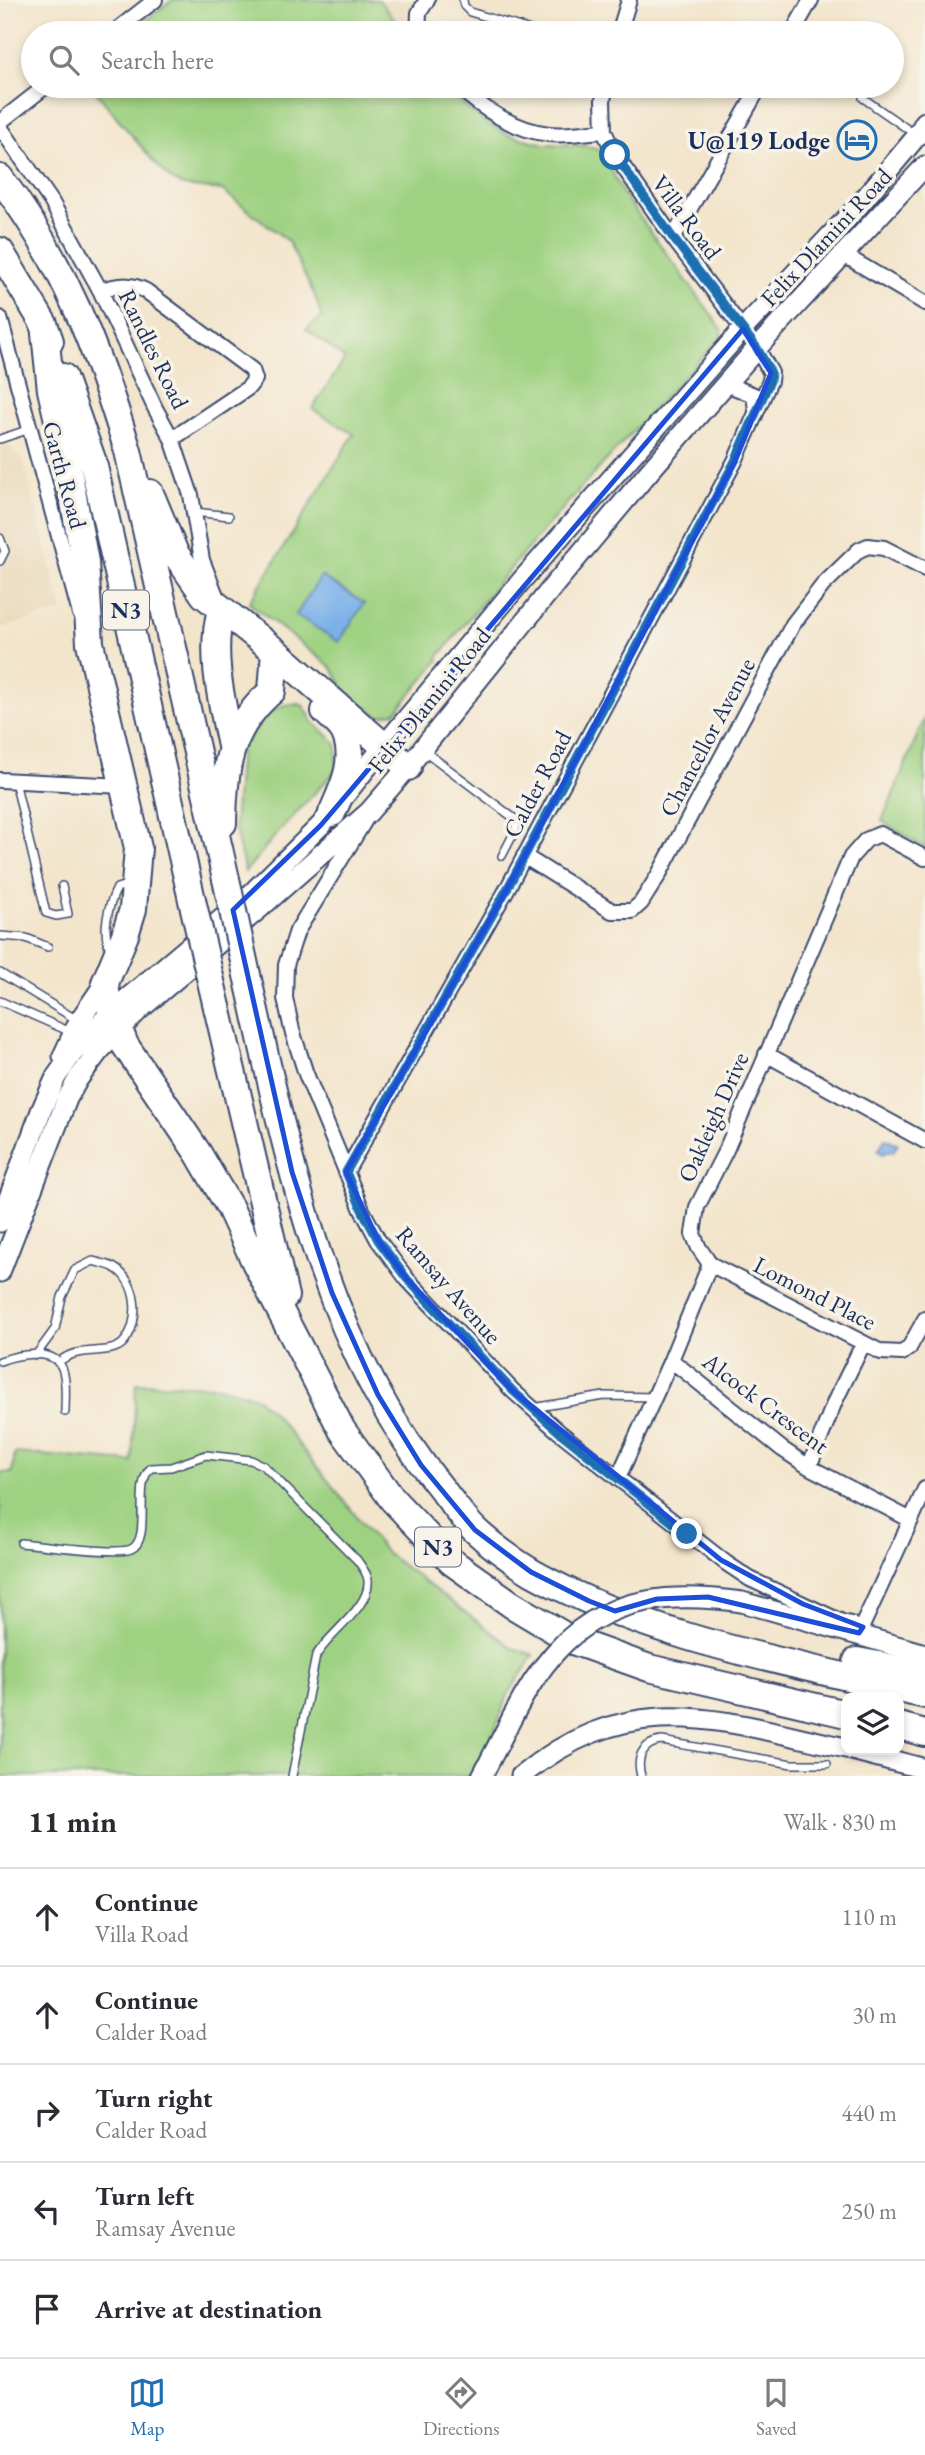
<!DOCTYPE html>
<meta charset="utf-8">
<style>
:root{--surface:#fff;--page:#f7f7f7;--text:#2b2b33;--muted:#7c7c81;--line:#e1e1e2;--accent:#1f6fb2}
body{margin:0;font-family:"EB Garamond",serif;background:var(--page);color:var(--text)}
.controls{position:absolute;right:21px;bottom:21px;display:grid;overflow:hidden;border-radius:14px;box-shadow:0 4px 10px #0003}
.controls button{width:63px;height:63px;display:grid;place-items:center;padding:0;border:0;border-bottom:2px solid var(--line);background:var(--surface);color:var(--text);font:35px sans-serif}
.stop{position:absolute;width:21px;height:21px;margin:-16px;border:5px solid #1f6fb2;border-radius:50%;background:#fff}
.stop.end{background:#1f6fb2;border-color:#fff;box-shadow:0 2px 7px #0008}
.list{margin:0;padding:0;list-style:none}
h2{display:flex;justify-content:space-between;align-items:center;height:91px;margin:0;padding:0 28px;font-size:30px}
h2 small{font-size:23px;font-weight:400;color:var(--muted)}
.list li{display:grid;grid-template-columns:46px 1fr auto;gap:21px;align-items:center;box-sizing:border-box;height:98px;padding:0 28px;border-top:2px solid var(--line)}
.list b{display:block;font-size:26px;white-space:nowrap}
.list p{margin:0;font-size:23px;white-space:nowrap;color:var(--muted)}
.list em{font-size:23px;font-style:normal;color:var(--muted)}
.icon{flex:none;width:38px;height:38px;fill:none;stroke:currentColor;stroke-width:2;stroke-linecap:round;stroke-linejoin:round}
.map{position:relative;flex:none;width:925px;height:1776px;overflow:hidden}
.search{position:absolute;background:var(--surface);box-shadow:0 4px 10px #0003;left:21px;right:21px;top:21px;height:77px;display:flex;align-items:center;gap:18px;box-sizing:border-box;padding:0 24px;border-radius:38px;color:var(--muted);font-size:26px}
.sheet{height:581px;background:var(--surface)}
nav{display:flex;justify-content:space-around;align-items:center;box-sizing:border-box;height:98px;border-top:2px solid var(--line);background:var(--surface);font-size:19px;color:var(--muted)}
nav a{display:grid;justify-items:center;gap:4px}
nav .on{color:var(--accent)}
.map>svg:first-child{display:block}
.built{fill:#e9d9ba}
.green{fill:#9ed181;stroke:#5c8070;stroke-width:2}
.water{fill:#7cb0e9;stroke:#4c70a4;stroke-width:2}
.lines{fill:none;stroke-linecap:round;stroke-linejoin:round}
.lane-casing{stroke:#3b4a6e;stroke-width:10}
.street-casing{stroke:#3b4a6e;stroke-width:18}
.secondary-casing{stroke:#3b4a6e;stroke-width:23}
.highway-casing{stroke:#3b4a6e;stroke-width:30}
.lane{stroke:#fff;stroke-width:7}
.street{stroke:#fff;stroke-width:14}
.secondary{stroke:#fff;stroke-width:19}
.highway{stroke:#fff;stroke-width:26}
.secondary-bridge-casing{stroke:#3b4a6e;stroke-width:23;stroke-linecap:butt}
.highway-bridge-casing{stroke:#3b4a6e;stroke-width:30;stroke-linecap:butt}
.secondary-bridge{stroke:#fff;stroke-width:19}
.highway-bridge{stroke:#fff;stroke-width:26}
.route{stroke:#1f6fb2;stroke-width:9}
.marked{fill:none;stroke:#1d4ed8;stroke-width:5;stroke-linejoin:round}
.labels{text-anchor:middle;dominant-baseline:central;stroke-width:7;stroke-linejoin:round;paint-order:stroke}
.shield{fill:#f7f3e8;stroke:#5d6a87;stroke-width:2}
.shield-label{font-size:23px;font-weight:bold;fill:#1b2f5e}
.poi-label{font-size:24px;font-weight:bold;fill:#1b2f5e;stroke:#f7f3e8;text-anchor:end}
.street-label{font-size:24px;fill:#1b2f5e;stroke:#f7f3e8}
</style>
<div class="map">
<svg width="925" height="1776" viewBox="0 0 925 1776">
<rect width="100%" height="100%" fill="#f7f3e8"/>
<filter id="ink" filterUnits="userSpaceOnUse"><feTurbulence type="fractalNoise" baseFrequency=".0143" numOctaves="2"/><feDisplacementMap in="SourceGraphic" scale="14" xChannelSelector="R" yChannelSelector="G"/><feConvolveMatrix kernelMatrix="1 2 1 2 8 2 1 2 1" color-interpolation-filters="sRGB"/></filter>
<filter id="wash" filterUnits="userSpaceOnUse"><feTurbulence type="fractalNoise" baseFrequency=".00686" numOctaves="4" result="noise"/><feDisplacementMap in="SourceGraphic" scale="28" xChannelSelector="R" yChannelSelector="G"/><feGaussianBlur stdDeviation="1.57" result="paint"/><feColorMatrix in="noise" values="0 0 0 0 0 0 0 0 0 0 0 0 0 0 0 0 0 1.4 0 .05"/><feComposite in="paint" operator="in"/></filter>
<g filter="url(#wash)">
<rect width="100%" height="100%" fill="#f3e5cc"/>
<path class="built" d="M 379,0 L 415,0 L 400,27 Z
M 0,445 L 10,446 L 22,458 L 63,611 L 0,628 Z"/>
<path class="green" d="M 172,0 L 379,0 L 400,27 L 401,33 L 129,33 Z
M 91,86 L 440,86 L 482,120 L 509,135 L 544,144 L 579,145 L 597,148 L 605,157 L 623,194 L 722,329 L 721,337 C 624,441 525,544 438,658 L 439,660 L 396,712 L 379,716 L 347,693 L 331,667 L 249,603 L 354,434 L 312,409 L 345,359 L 306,329 L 322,317 L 314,294 L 288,241 L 222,190 L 183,186 L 171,179 L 153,161 Z
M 298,704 L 304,706 L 313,722 L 335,742 L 337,746 L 336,770 L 274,837 L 245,872 L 234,826 L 240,749 L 264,717 L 270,712 L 284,705 Z
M 925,717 L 925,848 L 882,821 Z
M 136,1383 L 215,1386 L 254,1396 L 272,1411 L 386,1553 L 513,1648 L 534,1655 L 509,1693 L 486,1752 L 471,1776 L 0,1776 L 0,1473 L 12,1473 L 15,1453 L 132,1462 Z"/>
<path class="water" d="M 321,576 L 364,603 L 339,642 L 296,615 Z
M 885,1138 L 898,1144 L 893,1152 L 888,1151 L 884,1154 L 878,1151 Z"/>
</g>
<g filter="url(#ink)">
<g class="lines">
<g class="lane-casing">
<path id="lane" d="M 463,0 L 464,6 L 470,12 L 540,33
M 622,24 L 638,33
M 725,86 L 732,90
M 863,98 L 916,135
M 0,439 L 30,429
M 195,512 L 229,516
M 0,538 L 5,551 L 0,561
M 423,750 L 515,819 L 516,829 L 502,856
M 15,781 L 46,913 L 56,916 L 68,914 L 62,886
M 0,936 L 26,938 L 48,947
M 111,951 C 101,933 108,906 117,888 L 129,884
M 0,973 L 77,1020
M 0,1001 L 73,1033
M 36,1355 L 55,1329 L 62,1297 L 75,1270 L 93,1261 C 99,1263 107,1264 113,1267 C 139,1281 141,1323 123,1343 C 109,1357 77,1344 58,1363
M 0,1361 C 16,1355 53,1347 62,1368 C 67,1380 65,1398 65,1412
M 532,1408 L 604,1396 L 655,1397
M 21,1543 C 40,1545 118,1555 131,1549 C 153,1539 132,1483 151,1468 L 171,1467 L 206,1455 L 251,1460 L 264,1466 L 357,1560 C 361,1566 367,1572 368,1580 C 371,1607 328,1634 316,1656 L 292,1776
M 641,1776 C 636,1758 642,1743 662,1741 L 792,1764 L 827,1764"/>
</g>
<g class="street-casing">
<path id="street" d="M 113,33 L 155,0
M 418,33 L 419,13 L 427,0
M 619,33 L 629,0
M 792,33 L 811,0
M 458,86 C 482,109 515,130 549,134 C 567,136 586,132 604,131
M 0,122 L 46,86
M 0,127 L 51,201 L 100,290 L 155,408 L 172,439 L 191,495 L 202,560 L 217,598
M 673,238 L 760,86
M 844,255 L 925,303
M 100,290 C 118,285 130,283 146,291 L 252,370 L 255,379 L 248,388 L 172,439
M 0,318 L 80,614
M 726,384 L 754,395 L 756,410
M 0,780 L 124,786
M 365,820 L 297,931 L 286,965 L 285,998 L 292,1030 L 306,1074 L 362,1210 L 378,1240 L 407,1279 L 513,1391 L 558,1431 L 726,1563 L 750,1579 L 842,1622 L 851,1624
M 524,856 L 612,911 L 632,911 L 641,903 L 658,876 L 793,624 L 823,585 L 859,550 L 868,546 L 884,548 L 925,569
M 766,1054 L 925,1141
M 346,1172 L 506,891 L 735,461 L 770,381 L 771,373 L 757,348 L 673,238 L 615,155 L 604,131 L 603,100 L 606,86
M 710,1264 L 881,1352 L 902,1353 L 909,1348 L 925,1319
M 671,1360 L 782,1449 L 809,1467 L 911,1520 L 859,1633
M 809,1467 L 835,1401 L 863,1344
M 618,1478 L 671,1360 L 710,1264 L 699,1248 L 693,1234 L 697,1207 L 726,1150 L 851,857 L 866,840 L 880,834 L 925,858
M 911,1520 L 925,1489"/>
</g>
<g class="secondary-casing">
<path id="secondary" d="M 63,1056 L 79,1021 L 105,983
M 0,1222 L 41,1111 L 56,1077 L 72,1054 L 111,1012 L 249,896 L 321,825 L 384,746 L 522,580 L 743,329 L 860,204 L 917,136 L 925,122
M 0,1272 L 67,1099 L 78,1079 L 99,1051 L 139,1010 L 260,908 L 369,812 L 408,767 L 555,584 L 648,473 L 757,348 L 925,166
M 742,1602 L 925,1654
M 852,1750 L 925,1769
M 482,1776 L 513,1716
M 521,1776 C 633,1685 720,1721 846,1748"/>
</g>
<g class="highway-casing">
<path id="highway" d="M 0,178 C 64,262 98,351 128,451 L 226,879
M 0,251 L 44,324 L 50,341
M 44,324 L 51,390 L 63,442 L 85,562 L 90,643 L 138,848 L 133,909 L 125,935 L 105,983 L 107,999 L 125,1045 L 198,1153 L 230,1208 L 255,1262 L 342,1430 L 393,1500 L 452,1562 L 511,1604 L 573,1641 L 649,1668 L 846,1714
M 63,377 L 93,462 L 192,900
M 150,493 L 175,553 L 204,595 L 275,651 L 408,767
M 221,610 C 209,654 222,702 231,746
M 325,711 C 331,717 340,724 344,731 C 358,759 343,788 332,813
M 223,823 C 224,768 228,729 272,691 L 275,651
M 247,975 C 287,1152 322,1344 441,1488 C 452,1502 463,1519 476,1531 C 491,1545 515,1562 533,1573 C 653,1640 793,1663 925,1695
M 217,1007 L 285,1296
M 857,1661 L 925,1674
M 899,1726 L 925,1733"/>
</g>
<use href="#lane" class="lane"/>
<use href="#street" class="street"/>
<use href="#secondary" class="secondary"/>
<use href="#highway" class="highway"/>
<g class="secondary-bridge-casing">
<path id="secondary-bridge" d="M 513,1716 C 566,1613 628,1586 742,1602"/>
</g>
<g class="highway-bridge-casing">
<path id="highway-bridge" d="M 226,879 L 247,975
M 192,900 L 217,1007"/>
</g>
<use href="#secondary-bridge" class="secondary-bridge"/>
<use href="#highway-bridge" class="highway-bridge"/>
</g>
</g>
<g class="lines" filter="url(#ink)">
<path class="route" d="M 615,155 L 673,238 L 757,348 L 771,373 L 770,381 L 735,461 L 506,891 L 346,1172 L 362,1210 L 378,1240 L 407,1279 L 513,1391 L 558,1431 L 687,1534"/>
</g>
<path class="marked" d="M 743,329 L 771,373 L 735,461 L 506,891 L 346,1172 L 378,1240 L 407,1279 L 513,1391 L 721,1560 L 803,1604 L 863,1627 L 859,1633 L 708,1597 L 657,1599 L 615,1611 L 589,1601 L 531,1572 L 475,1530 L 421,1465 L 378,1395 L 332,1293 L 292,1172 L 233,910 L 321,825 Z"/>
<defs>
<g id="hotel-ring" transform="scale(2.0125)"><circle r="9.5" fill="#f7f3e8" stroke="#1f6fb2" stroke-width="1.5"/><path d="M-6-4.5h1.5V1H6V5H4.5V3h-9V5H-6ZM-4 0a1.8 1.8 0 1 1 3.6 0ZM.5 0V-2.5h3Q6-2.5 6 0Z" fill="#1f6fb2"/></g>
</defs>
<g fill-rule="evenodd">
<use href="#hotel-ring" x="857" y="140"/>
</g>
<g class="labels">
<g class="shield">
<rect x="103" y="590.5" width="46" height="39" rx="5"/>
<rect x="415" y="1527.5" width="46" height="39" rx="5"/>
</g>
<g class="shield-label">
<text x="126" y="610">N3</text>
<text x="438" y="1547">N3</text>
</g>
<g class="poi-label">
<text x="830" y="140">U@119 Lodge</text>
</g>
<g class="street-label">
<text transform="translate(687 217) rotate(53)">Villa Road</text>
<text transform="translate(826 237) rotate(-47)">Felix Dlamini Road</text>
<text transform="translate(154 349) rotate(64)">Randles Road</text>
<text transform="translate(65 475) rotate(75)">Garth Road</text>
<text transform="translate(429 700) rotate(-51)">Felix Dlamini Road</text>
<text transform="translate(707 737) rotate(-62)">Chancellor Avenue</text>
<text transform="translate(537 784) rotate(-62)">Calder Road</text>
<text transform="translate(713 1117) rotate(-66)">Oakleigh Drive</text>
<text transform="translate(449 1285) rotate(49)">Ramsay Avenue</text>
<text transform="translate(815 1293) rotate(27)">Lomond Place</text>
<text transform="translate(766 1403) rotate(37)">Alcock Crescent</text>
</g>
</g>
</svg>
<div class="controls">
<button><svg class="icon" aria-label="layers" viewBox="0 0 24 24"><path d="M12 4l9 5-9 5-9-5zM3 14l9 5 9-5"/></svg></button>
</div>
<div class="stop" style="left:615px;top:155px"></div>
<div class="stop end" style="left:687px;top:1534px"></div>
<div class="search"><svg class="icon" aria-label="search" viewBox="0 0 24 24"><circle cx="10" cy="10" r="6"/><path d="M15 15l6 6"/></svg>Search here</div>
</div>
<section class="sheet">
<h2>11 min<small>Walk · 830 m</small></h2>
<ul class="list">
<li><svg class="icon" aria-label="ahead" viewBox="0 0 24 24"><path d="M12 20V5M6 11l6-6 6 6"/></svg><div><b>Continue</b><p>Villa Road</p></div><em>110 m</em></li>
<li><svg class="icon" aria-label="ahead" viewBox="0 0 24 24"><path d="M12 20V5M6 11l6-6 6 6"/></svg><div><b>Continue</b><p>Calder Road</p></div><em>30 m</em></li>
<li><svg class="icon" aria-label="right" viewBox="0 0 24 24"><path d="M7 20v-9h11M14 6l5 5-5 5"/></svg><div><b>Turn right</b><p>Calder Road</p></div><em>440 m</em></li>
<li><svg class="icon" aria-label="left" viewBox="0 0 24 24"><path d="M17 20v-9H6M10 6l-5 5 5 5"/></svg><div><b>Turn left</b><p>Ramsay Avenue</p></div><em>250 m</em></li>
<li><svg class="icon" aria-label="arrive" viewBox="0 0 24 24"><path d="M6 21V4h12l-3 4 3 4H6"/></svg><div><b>Arrive at destination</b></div></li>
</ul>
</section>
<nav>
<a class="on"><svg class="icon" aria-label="map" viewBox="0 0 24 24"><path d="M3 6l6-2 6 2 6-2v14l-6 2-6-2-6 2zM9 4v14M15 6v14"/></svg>Map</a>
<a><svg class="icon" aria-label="directions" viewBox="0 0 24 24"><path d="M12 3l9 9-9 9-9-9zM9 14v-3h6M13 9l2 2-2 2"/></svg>Directions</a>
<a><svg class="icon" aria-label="saved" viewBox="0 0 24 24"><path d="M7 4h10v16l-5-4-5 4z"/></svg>Saved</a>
</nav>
